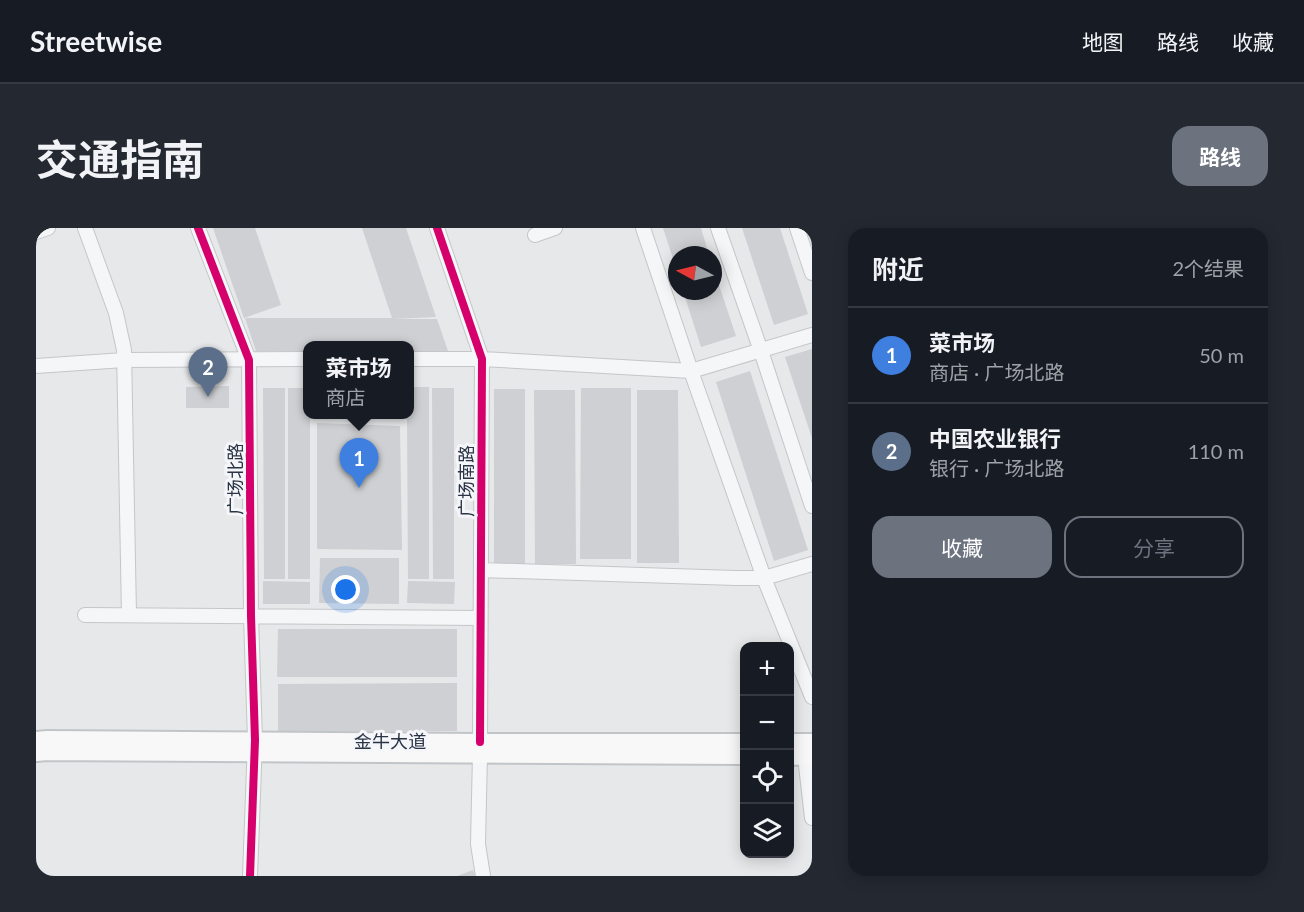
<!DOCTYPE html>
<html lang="zh">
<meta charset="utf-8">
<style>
:root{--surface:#171b24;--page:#242831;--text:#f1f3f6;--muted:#9ea1a6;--line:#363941;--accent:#6c737f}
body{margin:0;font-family:Lato,"Noto Sans SC",sans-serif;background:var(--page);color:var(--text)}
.controls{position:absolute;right:18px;bottom:18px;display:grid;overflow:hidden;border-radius:12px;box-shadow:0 3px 15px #0003}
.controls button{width:54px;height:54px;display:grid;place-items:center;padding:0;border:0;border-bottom:2px solid var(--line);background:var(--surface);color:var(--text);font:30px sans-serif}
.compass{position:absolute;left:632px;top:18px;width:54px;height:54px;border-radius:50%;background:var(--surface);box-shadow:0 3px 15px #0003;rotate:277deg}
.you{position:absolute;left:310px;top:362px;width:21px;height:21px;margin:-15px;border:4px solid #fff;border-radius:50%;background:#1a73e8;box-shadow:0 0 0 9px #1a73e833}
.badge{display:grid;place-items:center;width:39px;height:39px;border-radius:50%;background:var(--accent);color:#fff;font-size:20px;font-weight:700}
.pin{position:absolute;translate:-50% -50px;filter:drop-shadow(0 2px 3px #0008)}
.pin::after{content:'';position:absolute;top:32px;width:21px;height:18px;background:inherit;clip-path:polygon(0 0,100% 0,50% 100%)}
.popup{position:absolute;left:267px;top:113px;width:111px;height:78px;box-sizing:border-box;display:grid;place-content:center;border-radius:12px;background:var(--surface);filter:drop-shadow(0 2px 4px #0005);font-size:20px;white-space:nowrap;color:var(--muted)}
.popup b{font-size:22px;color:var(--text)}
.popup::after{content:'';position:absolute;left:50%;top:100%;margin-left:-12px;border:12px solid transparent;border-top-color:var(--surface)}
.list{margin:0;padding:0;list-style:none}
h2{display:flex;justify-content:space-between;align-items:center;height:78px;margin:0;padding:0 24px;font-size:26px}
h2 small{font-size:20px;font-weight:400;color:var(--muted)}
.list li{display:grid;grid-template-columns:39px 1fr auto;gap:18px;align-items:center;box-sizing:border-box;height:96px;padding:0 24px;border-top:2px solid var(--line)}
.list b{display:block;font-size:22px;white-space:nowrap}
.list p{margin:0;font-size:20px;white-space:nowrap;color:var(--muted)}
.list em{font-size:20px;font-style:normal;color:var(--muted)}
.actions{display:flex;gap:12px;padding:18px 24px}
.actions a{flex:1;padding:14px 0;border:2px solid var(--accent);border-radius:18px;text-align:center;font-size:21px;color:var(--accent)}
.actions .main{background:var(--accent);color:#fff}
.icon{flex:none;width:33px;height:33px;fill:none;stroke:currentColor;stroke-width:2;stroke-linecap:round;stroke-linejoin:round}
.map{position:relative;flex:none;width:776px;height:648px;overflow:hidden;border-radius:18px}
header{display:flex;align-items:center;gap:36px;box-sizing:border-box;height:84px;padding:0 30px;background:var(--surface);border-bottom:2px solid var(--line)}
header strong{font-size:28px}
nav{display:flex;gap:33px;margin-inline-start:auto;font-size:21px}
.intro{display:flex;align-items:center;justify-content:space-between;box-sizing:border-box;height:144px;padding:0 36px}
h1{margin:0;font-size:42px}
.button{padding:15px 27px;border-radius:18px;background:var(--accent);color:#fff;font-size:21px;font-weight:700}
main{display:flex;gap:36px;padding:0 36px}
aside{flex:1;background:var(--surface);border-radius:18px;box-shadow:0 3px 15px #0003}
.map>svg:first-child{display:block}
.building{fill:#ced0d3}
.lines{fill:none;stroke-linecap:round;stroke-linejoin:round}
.minor-casing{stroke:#c4c6c8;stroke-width:16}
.major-casing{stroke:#c2c5c8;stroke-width:20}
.minor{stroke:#f5f6f7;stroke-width:14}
.major{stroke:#f8f8f8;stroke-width:16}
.cycleway-casing{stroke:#f4f6f9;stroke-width:11}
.cycleway{stroke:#d6006c;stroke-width:8}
.labels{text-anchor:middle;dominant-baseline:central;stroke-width:6;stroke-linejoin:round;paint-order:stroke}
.street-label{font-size:18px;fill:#2b3445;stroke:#f4f6f9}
</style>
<header>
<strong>Streetwise</strong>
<nav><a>地图</a><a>路线</a><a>收藏</a></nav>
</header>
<div class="intro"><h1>交通指南</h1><a class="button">路线</a></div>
<main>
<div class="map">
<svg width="776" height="648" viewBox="0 0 776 648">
<rect width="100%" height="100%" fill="#e6e8ea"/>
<path class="building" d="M 177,0 L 219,0 L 245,77 L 208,90 Z
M 326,0 L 370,0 L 400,89 L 357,91 L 401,91 L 412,123 L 374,123 L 374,117 L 272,117 L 272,123 L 220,123 L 209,90 L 356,90 Z
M 627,0 L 665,0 L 673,27 L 641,27 L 641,43 Z
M 706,0 L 744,0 L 772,86 L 738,97 Z
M 677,39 L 700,108 L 665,119 L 647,63 L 677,63 Z
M 776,121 L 776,210 L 749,129 Z
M 714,143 L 772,322 L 738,333 L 680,154 Z
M 193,158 L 193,180 L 150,180 L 150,159 Z
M 374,159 L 393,159 L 393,351 L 372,351 L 371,186 L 374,186 Z
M 227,160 L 249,160 L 249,351 L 228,351 Z
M 252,160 L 272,160 L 272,186 L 274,186 L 274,351 L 252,351 Z
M 396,160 L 418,160 L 418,351 L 397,351 Z
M 545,160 L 595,160 L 595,331 L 544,331 Z
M 458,161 L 489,161 L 489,336 L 458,336 Z
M 498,162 L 539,162 L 540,336 L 499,336 Z
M 601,162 L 642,162 L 643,335 L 601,335 Z
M 281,186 L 360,186 L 360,190 L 281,191 Z
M 281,195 L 364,198 L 366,322 L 281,321 Z
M 284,330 L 363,330 L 363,376 L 283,375 Z
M 227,353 L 274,354 L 274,376 L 227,376 Z
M 372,353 L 419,354 L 418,376 L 371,375 Z
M 242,401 L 421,401 L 421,449 L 241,449 Z
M 421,455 L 421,503 L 242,504 L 242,456 Z
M 437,642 L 439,648 L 421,648 Z"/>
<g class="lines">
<g class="minor-casing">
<path id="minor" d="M 49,0 L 80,85 L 88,122 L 93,387
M 162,0 L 213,132 L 215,388 L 219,512 L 214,648
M 401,0 L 446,131 L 444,514
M 607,0 L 655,143 L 728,350 L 776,469
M 682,0 L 725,123 L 776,278
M 761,0 L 776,45
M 0,4 L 12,0
M 499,7 L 519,0
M 374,131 L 446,131 L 655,143 L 776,107
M 0,138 L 88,132 L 272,131
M 445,342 L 700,350 L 728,350 L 776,336
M 49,387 L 444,390
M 444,526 L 442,616 L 447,648
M 769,529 L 776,590"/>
</g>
<g class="major-casing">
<path id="major" d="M 0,512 L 11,511 L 444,514 L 708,514
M 754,514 L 776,514
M 0,525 L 11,524 L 708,528
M 754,529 L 776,528"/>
</g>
<use href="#minor" class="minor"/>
<use href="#major" class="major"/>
<g class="cycleway-casing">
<path id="cycleway" d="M 162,0 L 213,132 L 215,388 L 219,512 L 214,648
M 401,0 L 446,131 L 444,514"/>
</g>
<use href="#cycleway" class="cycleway"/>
</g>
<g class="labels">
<g class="street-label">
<text transform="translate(199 251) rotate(-90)">广场北路</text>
<text transform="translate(430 253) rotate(-90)">广场南路</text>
<text x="354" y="513">金牛大道</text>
</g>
</g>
</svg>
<div class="controls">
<button>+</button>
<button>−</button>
<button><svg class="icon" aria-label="locate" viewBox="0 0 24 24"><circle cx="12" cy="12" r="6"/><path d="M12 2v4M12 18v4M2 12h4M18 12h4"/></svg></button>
<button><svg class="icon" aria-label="layers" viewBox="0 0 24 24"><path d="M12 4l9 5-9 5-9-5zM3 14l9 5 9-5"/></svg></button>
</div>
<svg class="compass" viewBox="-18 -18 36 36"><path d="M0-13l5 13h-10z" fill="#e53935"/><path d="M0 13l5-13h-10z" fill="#9ea1a6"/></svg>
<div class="you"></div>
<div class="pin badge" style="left:323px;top:260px;background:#3f7fe0">1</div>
<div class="popup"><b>菜市场</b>商店</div>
<div class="pin badge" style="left:172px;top:169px;background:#5c6f8a">2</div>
</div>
<aside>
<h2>附近<small>2个结果</small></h2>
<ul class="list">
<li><span class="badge" style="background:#3f7fe0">1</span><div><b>菜市场</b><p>商店 · 广场北路</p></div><em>50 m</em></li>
<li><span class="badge" style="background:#5c6f8a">2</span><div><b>中国农业银行</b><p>银行 · 广场北路</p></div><em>110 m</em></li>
</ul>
<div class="actions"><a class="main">收藏</a><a>分享</a></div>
</aside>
</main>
